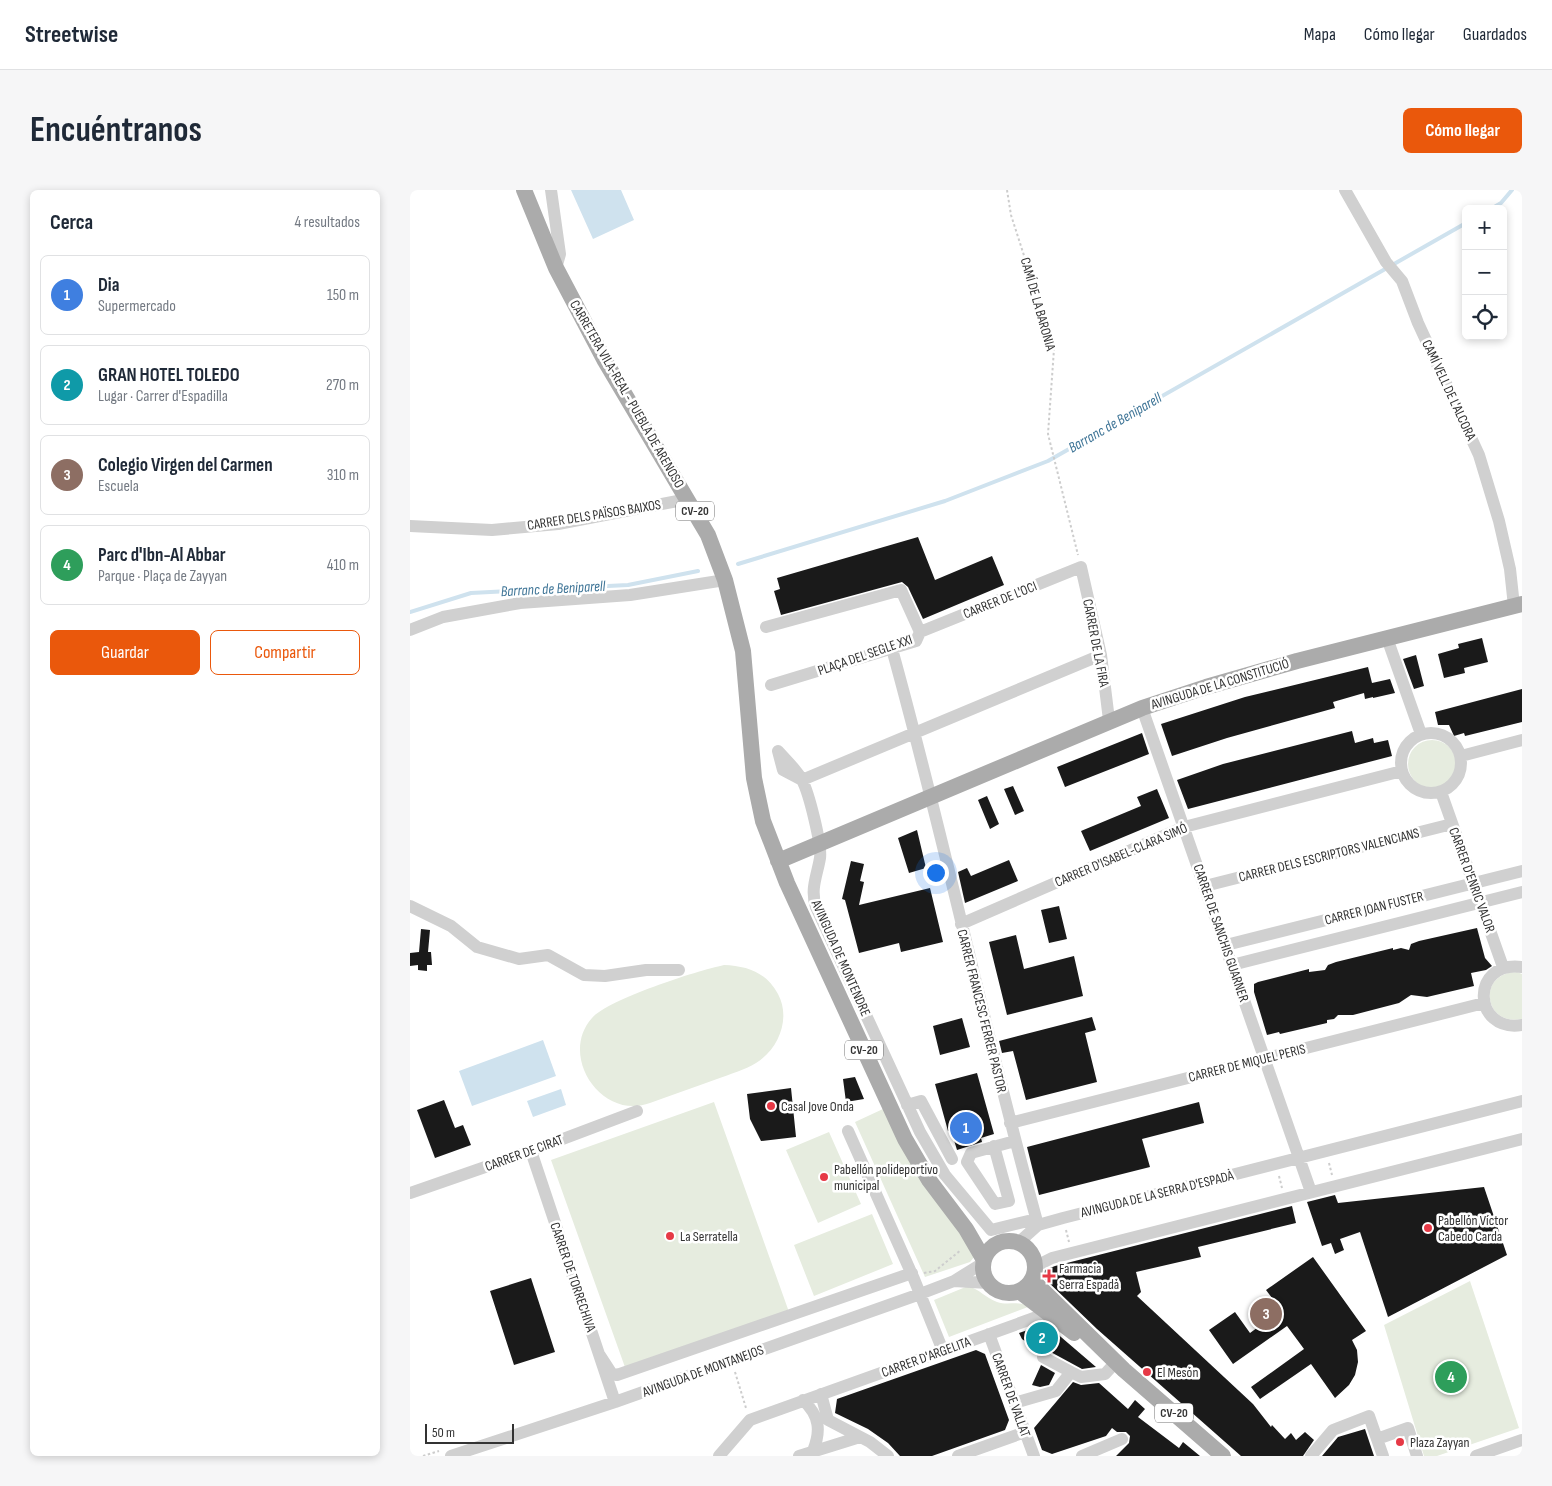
<!DOCTYPE html>
<html lang="es">
<meta charset="utf-8">
<style>
:root{--surface:#fff;--page:#f6f6f7;--text:#1f2937;--muted:#747a83;--line:#e0e1e3;--accent:#ea580c}
body{margin:0;font-family:"Sofia Sans Condensed",sans-serif;background:var(--page);color:var(--text)}
.controls{position:absolute;right:15px;top:15px;display:grid;overflow:hidden;border-radius:8px;box-shadow:0 2px 8px #0003}
.controls button{width:45px;height:45px;display:grid;place-items:center;padding:0;border:0;border-bottom:1px solid var(--line);background:var(--surface);color:var(--text);font:25px sans-serif}
.scale{position:absolute;left:15px;bottom:12px;width:89px;box-sizing:border-box;padding-left:5px;border:2px solid #333;border-top:0;font-size:14px;line-height:18px;white-space:nowrap;color:#333;-webkit-text-stroke:4px #fff;paint-order:stroke}
.you{position:absolute;left:525px;top:682px;width:18px;height:18px;margin:-12px;border:4px solid #fff;border-radius:50%;background:#1a73e8;box-shadow:0 0 0 8px #1a73e833}
.badge{display:grid;place-items:center;width:32px;height:32px;border-radius:50%;background:var(--accent);color:#fff;font-size:16px;font-weight:700}
.pin{position:absolute;translate:-50% -50%;border:2px solid #fff;box-shadow:0 1px 5px #0006}
.list{margin:0;padding:0;list-style:none}
h2{display:flex;justify-content:space-between;align-items:center;height:65px;margin:0;padding:0 20px;font-size:21px}
h2 small{font-size:16px;font-weight:400;color:var(--muted)}
.list li{display:grid;grid-template-columns:32px 1fr auto;gap:15px;align-items:center;box-sizing:border-box;height:80px;margin:0 10px 10px;padding:0 10px;border:1px solid var(--line);border-radius:8px}
.list b{display:block;font-size:19px;white-space:nowrap}
.list p{margin:0;font-size:16px;white-space:nowrap;color:var(--muted)}
.list em{font-size:16px;font-style:normal;color:var(--muted)}
.actions{display:flex;gap:10px;padding:15px 20px}
.actions a{flex:1;padding:11px 0;border:1px solid var(--accent);border-radius:8px;text-align:center;font-size:18px;color:var(--accent)}
.actions .main{background:var(--accent);color:#fff}
.icon{flex:none;width:28px;height:28px;fill:none;stroke:currentColor;stroke-width:2;stroke-linecap:round;stroke-linejoin:round}
.map{position:relative;flex:none;width:1112px;height:1266px;overflow:hidden;border-radius:8px}
header{display:flex;align-items:center;gap:30px;box-sizing:border-box;height:70px;padding:0 25px;background:var(--surface);border-bottom:1px solid var(--line)}
header strong{font-size:24px}
nav{display:flex;gap:28px;margin-inline-start:auto;font-size:18px}
.intro{display:flex;align-items:center;justify-content:space-between;box-sizing:border-box;height:120px;padding:0 30px}
h1{margin:0;font-size:35px}
.button{padding:12px 22px;border-radius:8px;background:var(--accent);color:#fff;font-size:18px;font-weight:700}
main{display:flex;gap:30px;padding:0 30px}
aside{flex:1;background:var(--surface);border-radius:8px;box-shadow:0 2px 8px #0003}
.map>svg:first-child{display:block}
.green{fill:#e6ecdf}
.water{fill:#cfe2ee}
.lines{fill:none;stroke-linecap:round;stroke-linejoin:round}
.stream{stroke:#cfe2ee;stroke-width:4}
.building{fill:#1a1a1a}
.path{stroke:#cdcdcd;stroke-width:2;stroke-dasharray:2.5 2.5;stroke-linecap:butt}
.minor{stroke:#d0d0d0;stroke-width:12}
.major{stroke:#ababab;stroke-width:16}
.poi-dot{fill:#e63946;stroke:#fff;stroke-width:2}
.labels{text-anchor:middle;dominant-baseline:central;stroke-width:5;stroke-linejoin:round;paint-order:stroke}
.shield{fill:#fff;stroke:#707070;stroke-width:1}
.shield-label{font-size:12px;font-weight:bold;fill:#333}
.street-label{font-size:14px;fill:#333;stroke:#fff}
.poi-label{font-size:14px;fill:#333;stroke:#fff;text-anchor:start}
.water-label{font-size:15px;font-style:italic;fill:#3f7597;stroke:#fff}
</style>
<header>
<strong>Streetwise</strong>
<nav><a>Mapa</a><a>Cómo llegar</a><a>Guardados</a></nav>
</header>
<div class="intro"><h1>Encuéntranos</h1><a class="button">Cómo llegar</a></div>
<main>
<aside>
<h2>Cerca<small>4 resultados</small></h2>
<ul class="list">
<li><span class="badge" style="background:#3f7fe0">1</span><div><b>Dia</b><p>Supermercado</p></div><em>150 m</em></li>
<li><span class="badge" style="background:#0f9aa8">2</span><div><b>GRAN HOTEL TOLEDO</b><p>Lugar · Carrer d'Espadilla</p></div><em>270 m</em></li>
<li><span class="badge" style="background:#8d6e63">3</span><div><b>Colegio Virgen del Carmen</b><p>Escuela</p></div><em>310 m</em></li>
<li><span class="badge" style="background:#2e9e5b">4</span><div><b>Parc d'Ibn-Al Abbar</b><p>Parque · Plaça de Zayyan</p></div><em>410 m</em></li>
</ul>
<div class="actions"><a class="main">Guardar</a><a>Compartir</a></div>
</aside>
<div class="map">
<svg width="1112" height="1266" viewBox="0 0 1112 1266">
<rect width="100%" height="100%" fill="#fff"/>
<path class="green" d="M998 574a24 24 0 1 1 48 0a24 24 0 1 1-48 0Z
M 314,775 C 337,776 356,782 368,804 C 381,828 369,859 346,873 C 335,880 320,884 307,889 C 285,897 262,905 240,913 C 192,931 148,866 182,828 C 199,809 286,781 314,775 Z
M 1107,782 L 1112,784 L 1112,829 C 1074,837 1066,783 1107,782 Z
M 304,912 L 379,1122 L 216,1180 L 141,970 Z
M 473,919 L 565,1066 L 560,1072 L 515,1087 L 445,932 Z
M 419,942 L 451,1014 L 408,1033 L 376,960 Z
M 462,1024 L 483,1074 L 404,1106 L 384,1055 Z
M 1060,1091 L 1109,1238 L 1027,1266 L 1014,1266 L 974,1135 Z
M 558,1096 C 569,1099 576,1108 587,1112 C 598,1116 610,1110 618,1117 L 539,1147 L 524,1110 Z"/>
<path class="water" d="M 161,0 L 211,0 L 224,30 L 183,49 Z
M 133,850 L 146,886 L 62,916 L 49,881 Z
M 151,899 L 156,915 L 123,927 L 117,911 Z"/>
<g class="lines">
<path class="stream" d="M 1081,19 L 1091,13 L 1102,0
M 328,374 L 535,311 L 638,271 L 1056,33
M 0,422 L 61,403 L 218,395 L 288,381"/>
</g>
<path class="building" d="M 508,347 L 525,390 L 582,366 L 594,395 L 513,429 L 498,397 L 492,392 L 371,425 L 364,401 L 370,399 L 367,388 Z
M 1072,448 L 1078,472 L 1054,478 L 1055,483 L 1034,488 L 1028,464 L 1049,458 L 1048,454 Z
M 1006,465 L 1014,496 L 1004,499 L 993,469 Z
M 958,477 L 962,493 L 980,489 L 985,503 L 963,508 L 963,507 L 955,509 L 954,503 L 923,512 L 925,518 L 817,548 L 762,566 L 751,534 L 835,507 Z
M 1112,499 L 1112,532 L 1055,546 L 1054,543 L 1044,546 L 1039,535 L 1028,535 L 1025,522 Z
M 942,541 L 945,553 L 963,548 L 964,553 L 978,550 L 982,566 L 778,619 L 767,590 L 813,574 Z
M 732,543 L 739,564 L 655,597 L 647,577 Z
M 603,596 L 614,621 L 605,625 L 594,599 Z
M 747,599 L 759,628 L 680,661 L 671,641 L 731,616 L 727,607 Z
M 577,606 L 589,634 L 580,639 L 568,610 Z
M 507,640 L 516,678 L 499,683 L 488,648 Z
M 599,670 L 608,691 L 555,713 L 548,682 L 557,678 L 561,686 Z
M 441,671 L 454,674 L 450,691 L 454,692 L 449,715 L 520,698 L 533,752 L 491,762 L 489,753 L 449,763 L 435,710 L 432,709 Z
M 649,716 L 657,749 L 639,753 L 631,720 Z
M 1067,738 L 1075,768 L 1082,776 L 1076,780 L 1061,783 L 1064,796 L 1017,807 L 1001,805 L 989,813 L 943,825 L 928,825 L 924,829 L 917,830 L 917,833 L 870,844 L 869,842 L 857,845 L 844,802 L 844,794 L 848,792 L 899,779 L 899,782 L 915,780 L 918,775 L 926,772 L 983,758 L 983,760 L 991,758 L 999,760 L 1001,754 L 1009,751 Z
M 11,739 L 20,740 L 18,762 L 21,762 L 22,775 L 17,775 L 17,781 L 8,780 L 8,775 L 0,776 L 0,763 L 9,762 Z
M 606,745 L 614,779 L 664,766 L 673,806 L 597,825 L 579,752 Z
M 682,827 L 686,840 L 675,843 L 687,892 L 616,910 L 603,861 L 592,863 L 589,851 Z
M 552,828 L 560,857 L 530,865 L 523,836 Z
M 567,883 L 584,944 L 571,948 L 572,952 L 547,960 L 541,940 L 538,941 L 525,894 Z
M 445,887 L 454,909 L 436,912 L 433,889 Z
M 381,898 L 386,947 L 351,951 L 340,929 L 337,904 Z
M 34,910 L 45,938 L 53,935 L 61,955 L 25,968 L 7,920 Z
M 789,912 L 794,933 L 732,949 L 740,977 L 629,1005 L 617,957 Z
M 1074,997 L 1097,1065 L 978,1127 L 950,1042 L 930,1049 L 934,1060 L 925,1064 L 921,1053 L 912,1056 L 897,1012 L 925,1005 L 928,1013 Z
M 882,1016 L 886,1033 L 788,1057 L 791,1067 L 726,1082 L 731,1102 L 727,1106 L 843,1214 L 861,1237 L 862,1235 L 875,1249 L 881,1243 L 886,1250 L 895,1242 L 904,1250 L 893,1266 L 831,1266 L 687,1139 L 634,1088 L 635,1080 L 645,1076 Z
M 903,1067 L 956,1141 L 942,1150 L 947,1160 L 948,1172 L 945,1185 L 939,1195 L 925,1208 L 901,1174 L 850,1209 L 841,1197 L 894,1159 L 877,1136 L 823,1174 L 799,1140 L 825,1122 L 840,1143 L 871,1120 L 856,1100 Z
M 121,1088 L 145,1162 L 104,1175 L 80,1101 Z
M 635,1134 L 644,1141 L 686,1177 L 672,1179 L 637,1160 L 628,1161 L 612,1149 L 609,1143 Z
M 566,1160 L 575,1164 L 599,1230 L 595,1240 L 522,1266 L 490,1266 L 478,1253 L 458,1239 L 425,1223 L 427,1209 Z
M 631,1175 L 645,1183 L 639,1195 L 630,1197 L 622,1195 Z
M 663,1192 L 671,1195 L 689,1193 L 718,1219 L 725,1210 L 735,1219 L 728,1227 L 769,1258 L 773,1252 L 790,1266 L 706,1266 L 719,1253 L 720,1246 L 716,1242 L 707,1242 L 702,1238 L 696,1246 L 642,1264 L 632,1260 L 624,1238 Z
M 955,1239 L 964,1266 L 912,1266 L 928,1247 Z"/>
<g class="lines">
<path class="path" d="M 597,0 L 601,25 L 644,159 L 638,244 L 668,365
M 919,973 L 922,985
M 869,986 L 872,998
M 656,1040 L 659,1052
M 514,1083 L 525,1081 L 551,1060
M 325,1182 L 336,1218
M 13,1266 L 29,1261"/>
<path class="minor" d="M 141,0 L 150,64 L 146,78
M 935,0 L 976,72 L 992,91 L 1008,133 L 1069,265 L 1089,331 L 1100,379 L 1104,416
M 0,336 L 82,340 L 148,334 L 278,309
M 356,437 L 491,400 L 510,442 L 506,451 L 361,495
M 0,440 L 33,427 L 110,413 L 220,405 L 315,390
M 510,442 L 671,377 L 691,465 L 699,530
M 977,448 L 1011,544
M 482,459 C 535,650 575,844 628,1035
M 732,518 L 901,1002
M991 573a30 30 0 1 1 60 0a30 30 0 1 1-60 0Z
M 1051,566 L 1112,550
M 392,590 L 373,580 L 368,561 C 376,570 387,580 392,590 C 399,603 412,655 410,668 C 407,686 400,699 406,717 L 510,942 L 535,985 L 581,1040 L 618,1031 L 628,1035
M 392,590 L 691,465
M 1031,602 L 1093,777
M 795,696 L 1042,634
M 0,716 L 41,736 L 67,757 L 109,769 L 138,765 L 174,785 L 195,786 L 236,780 L 269,780
M 551,734 L 774,637 L 992,581
M 816,755 L 1112,681
M 822,775 L 1112,702
M 1112,777 C 1060,770 1062,843 1112,835
M 497,915 L 511,911 L 542,969
M 600,933 L 1074,813
M 438,941 L 504,1089 L 533,1161
M 584,956 L 599,1011 L 585,1014 L 557,972 L 561,963 L 605,951
M 121,961 L 205,1212
M 0,1003 L 121,961 L 227,921
M 609,1052 L 628,1035 L 653,1028 L 1112,911
M 626,1076 L 642,1068 L 1112,949
M 544,1091 L 578,1093
M 579,1144 L 624,1266
M 189,1164 L 202,1184 L 207,1185 L 502,1083
M 633,1167 L 661,1182
M 411,1204 L 418,1230 L 460,1252 L 478,1266
M 393,1210 C 410,1226 411,1241 403,1261
M 604,1213 L 646,1201 L 661,1182 L 671,1187 L 695,1184 L 705,1173
M 41,1266 L 205,1212 L 510,1104 L 544,1091 L 573,1073
M 309,1266 L 340,1230 L 638,1123
M 389,1266 L 450,1247
M 548,1266 L 615,1242
M 672,1266 L 712,1249
M 901,1266 L 923,1240 L 959,1226 L 967,1249
M 973,1266 L 967,1249 L 998,1238 L 1007,1266
M 1066,1266 L 1112,1250"/>
<path class="major" d="M 114,0 L 146,78 L 195,171 L 298,345 L 315,390 L 333,461 L 344,588 L 353,631 L 377,693 L 495,949 L 519,990 L 556,1039 L 574,1070
M 368,671 L 732,518 L 796,497 L 887,471 L 1112,414
M573 1077a26 26 0 1 1 52 0a26 26 0 1 1-52 0Z
M 622,1090 L 714,1180 L 813,1266
M 609,1101 L 664,1143"/>
</g>
<g class="poi-dot">
<circle cx="361" cy="916" r="5"/>
<circle cx="414" cy="987" r="5"/>
<circle cx="1018" cy="1038" r="5"/>
<circle cx="260" cy="1046" r="5"/>
<path d="M636.5 1078.5h5v5h5v5h-5v5h-5v-5h-5v-5h5z"/>
<circle cx="737" cy="1182" r="5"/>
<circle cx="990" cy="1252" r="5"/>
</g>
<g class="labels">
<g class="shield">
<rect x="266" y="311.5" width="38" height="19" rx="4"/>
<rect x="435" y="850.5" width="38" height="19" rx="4"/>
<rect x="745" y="1213.5" width="38" height="19" rx="4"/>
</g>
<g class="shield-label">
<text x="285" y="321">CV-20</text>
<text x="454" y="860">CV-20</text>
<text x="764" y="1223">CV-20</text>
</g>
<g class="street-label">
<text transform="translate(628 114) rotate(74)">CAMÍ DE LA BARONIA</text>
<text transform="translate(1039 200) rotate(65)">CAMÍ VELL DE L'ALCORA</text>
<text transform="translate(217 204) rotate(60)">CARRETERA VILA-REAL - PUEBLA DE ARENOSO</text>
<text transform="translate(184 325) rotate(-9)">CARRER DELS PAÏSOS BAIXOS</text>
<text transform="translate(590 410) rotate(-22)">CARRER DE L'OCI</text>
<text transform="translate(686 453) rotate(79)">CARRER DE LA FIRA</text>
<text transform="translate(455 465) rotate(-19)">PLAÇA DEL SEGLE XXI</text>
<text transform="translate(810 494) rotate(-17)">AVINGUDA DE LA CONSTITUCIÓ</text>
<text transform="translate(711 665) rotate(-23)">CARRER D'ISABEL-CLARA SIMÓ</text>
<text transform="translate(919 665) rotate(-14)">CARRER DELS ESCRIPTORS VALENCIANS</text>
<text transform="translate(1062 690) rotate(70)">CARRER D'ENRIC VALOR</text>
<text transform="translate(964 718) rotate(-14)">CARRER JOAN FUSTER</text>
<text transform="translate(811 743) rotate(71)">CARRER DE SANCHIS GUARNER</text>
<text transform="translate(431 768) rotate(66)">AVINGUDA DE MONTENDRE</text>
<text transform="translate(572 821) rotate(76)">CARRER FRANCESC FERRER PASTOR</text>
<text transform="translate(837 873) rotate(-14)">CARRER DE MIQUEL PERIS</text>
<text transform="translate(114 963) rotate(-20)">CARRER DE CIRAT</text>
<text transform="translate(747 1004) rotate(-14)">AVINGUDA DE LA SERRA D'ESPADÀ</text>
<text transform="translate(163 1087) rotate(71)">CARRER DE TORRECHIVA</text>
<text transform="translate(516 1167) rotate(-20)">CARRER D'ARGELITA</text>
<text transform="translate(293 1181) rotate(-20)">AVINGUDA DE MONTANEJOS</text>
<text transform="translate(601 1205) rotate(70)">CARRER DE VALLAT</text>
</g>
<g class="poi-label">
<text x="371" y="916">Casal Jove Onda</text>
<text x="424" y="979">Pabellón polideportivo<tspan x="424" dy="16">municipal</tspan></text>
<text x="1028" y="1030">Pabellón Víctor<tspan x="1028" dy="16">Cabedo Carda</tspan></text>
<text x="270" y="1046">La Serratella</text>
<text x="649" y="1078">Farmacia<tspan x="649" dy="16">Serra Espadà</tspan></text>
<text x="747" y="1182">El Mesón</text>
<text x="1000" y="1252">Plaza Zayyan</text>
</g>
<g class="water-label">
<text transform="translate(705 233) rotate(-30)">Barranc de Beniparell</text>
<text transform="translate(143 399) rotate(-3)">Barranc de Beniparell</text>
</g>
</g>
</svg>
<div class="controls">
<button>+</button>
<button>−</button>
<button><svg class="icon" aria-label="locate" viewBox="0 0 24 24"><circle cx="12" cy="12" r="6"/><path d="M12 2v4M12 18v4M2 12h4M18 12h4"/></svg></button>
</div>
<div class="scale">50 m</div>
<div class="you"></div>
<div class="pin badge" style="left:556px;top:938px;background:#3f7fe0">1</div>
<div class="pin badge" style="left:632px;top:1148px;background:#0f9aa8">2</div>
<div class="pin badge" style="left:856px;top:1124px;background:#8d6e63">3</div>
<div class="pin badge" style="left:1041px;top:1187px;background:#2e9e5b">4</div>
</div>
</main>
